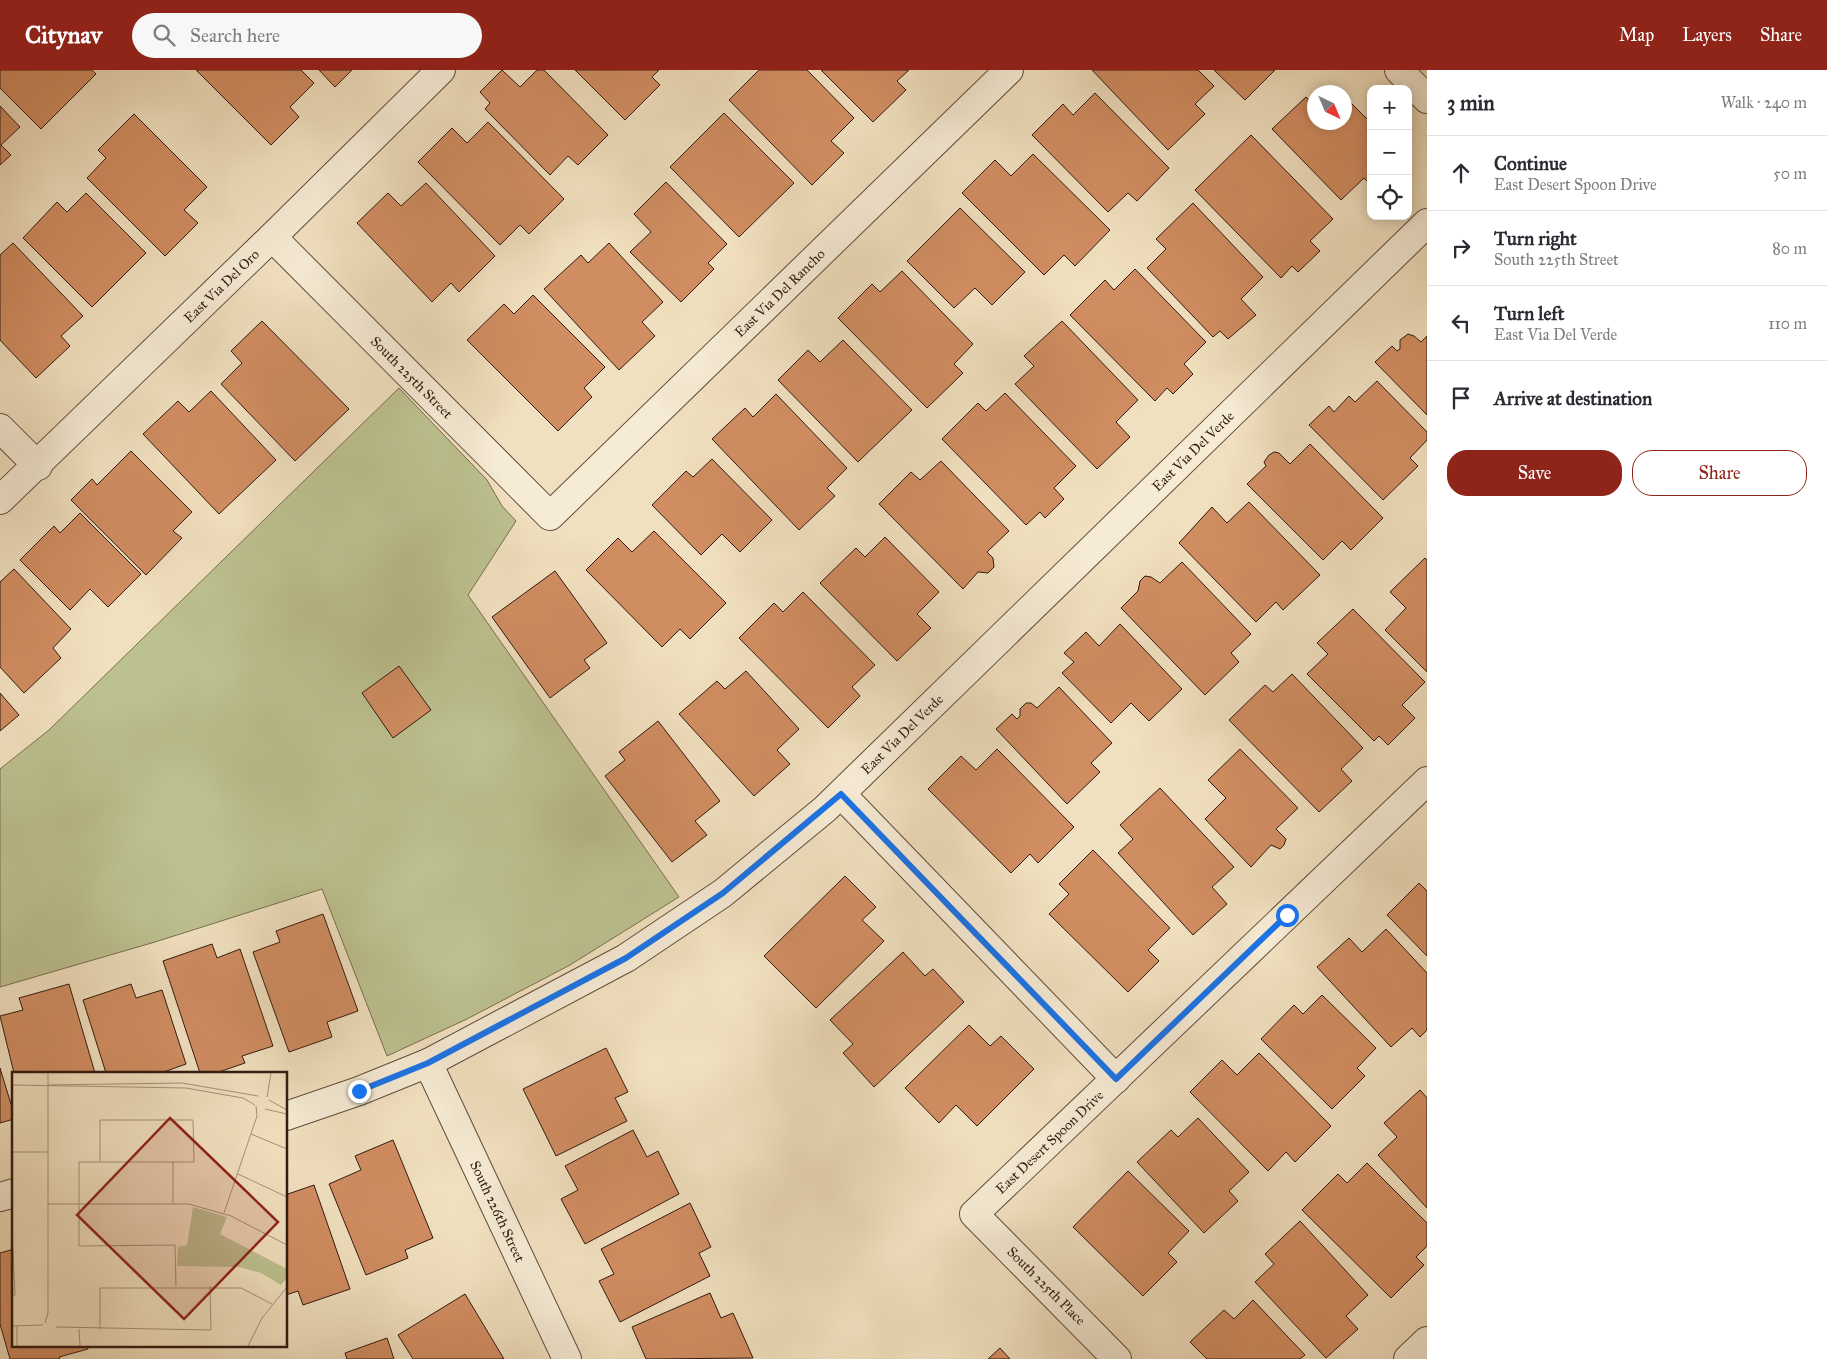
<!DOCTYPE html>
<meta charset="utf-8">
<style>
:root{--surface:#fff;--page:#f7f7f7;--text:#2b2b33;--muted:#7c7c81;--line:#e1e1e2;--accent:#8f2418}
body{margin:0;font-family:"IM FELL Great Primer",serif;background:var(--page);color:var(--text)}
.controls{position:absolute;right:15px;top:15px;display:grid;overflow:hidden;border-radius:10px;box-shadow:0 2px 12px #0003}
.controls button{width:45px;height:45px;display:grid;place-items:center;padding:0;border:0;border-bottom:1px solid var(--line);background:var(--surface);color:var(--text);font:25px sans-serif}
.compass{position:absolute;left:1307px;top:15px;width:45px;height:45px;border-radius:50%;background:var(--surface);box-shadow:0 2px 12px #0003;rotate:136deg}
.stop{position:absolute;width:15px;height:15px;margin:-11px;border:4px solid #1a73e8;border-radius:50%;background:#fff}
.stop.end{background:#1a73e8;border-color:#fff;box-shadow:0 1px 5px #0008}
.list{margin:0;padding:0;list-style:none}
h2{display:flex;justify-content:space-between;align-items:center;height:65px;margin:0;padding:0 20px;font-size:21px}
h2 small{font-size:16px;font-weight:400;color:var(--muted)}
.list li{display:grid;grid-template-columns:32px 1fr auto;gap:15px;align-items:center;box-sizing:border-box;height:75px;padding:0 20px;border-top:1px solid var(--line)}
.list b{display:block;font-size:19px;white-space:nowrap}
.list p{margin:0;font-size:16px;white-space:nowrap;color:var(--muted)}
.list em{font-size:16px;font-style:normal;color:var(--muted)}
.actions{display:flex;gap:10px;padding:15px 20px}
.actions a{flex:1;padding:11px 0;border:1px solid var(--accent);border-radius:20px;text-align:center;font-size:18px;color:var(--accent)}
.actions .main{background:var(--accent);color:#fff}
.icon{flex:none;width:28px;height:28px;fill:none;stroke:currentColor;stroke-width:2;stroke-linecap:round;stroke-linejoin:round}
.map{position:relative;flex:none;width:1427px;height:1289px;overflow:hidden}
header{display:flex;align-items:center;gap:30px;box-sizing:border-box;height:70px;padding:0 25px;background:var(--accent);color:#fff}
header strong{font-size:24px}
nav{display:flex;gap:28px;margin-inline-start:auto;font-size:18px}
.search{width:350px;height:45px;background:var(--page);display:flex;align-items:center;gap:12px;box-sizing:border-box;padding:0 18px;border-radius:28px;color:var(--muted);font-size:19px}
main{display:flex}
aside{flex:1;background:var(--surface)}
.map>svg:first-child{display:block}
.green{fill:#bdc190;stroke:#776e50}
.building{fill:#d18d62;stroke:#311a10}
.lines{fill:none;stroke-linecap:round;stroke-linejoin:round}
.street-casing{stroke:#614c3c;stroke-width:30}
.street{stroke:#f6ebd5;stroke-width:28}
.route{stroke:#1a73e8;stroke-width:6}
.labels{text-anchor:middle;dominant-baseline:central;stroke-width:4.5;stroke-linejoin:round;paint-order:stroke}
.street-label{font-size:14px;fill:#311a10;stroke:#f6ebd5}
.inset-road{fill:none;stroke:#a49179;stroke-width:1}
.view{fill:#8f2418;fill-opacity:0.15;stroke:#8f2418;stroke-width:2.5}
.inset-edge{fill:none;stroke:#311a10;stroke-width:2.5}
</style>
<header>
<strong>Citynav</strong>
<div class="search"><svg class="icon" aria-label="search" viewBox="0 0 24 24"><circle cx="10" cy="10" r="6"/><path d="M15 15l6 6"/></svg>Search here</div>
<nav><a>Map</a><a>Layers</a><a>Share</a></nav>
</header>
<main>
<div class="map">
<svg width="1427" height="1289" viewBox="0 0 1427 1289">
<rect width="100%" height="100%" fill="#f1e0bf"/>
<filter id="stains"><feTurbulence type="fractalNoise" baseFrequency=".004" numOctaves="4"/><feColorMatrix values="0 0 0 0 .2 0 0 0 0 .09 0 0 0 0 .02 0 0 0 .5 -.17"/></filter>
<radialGradient id="worn" r=".72"><stop offset=".6" stop-color="#630" stop-opacity="0"/><stop offset="1" stop-color="#630" stop-opacity=".3"/></radialGradient>
<path class="green" d="M 399,318 L 487,410 L 502,436 L 516,451 L 468,525 L 679,827 L 570,895 L 467,949 L 387,986 L 322,819 L 155,872 L 0,917 L 0,699 L 49,660 Z"/>
<path class="building" d="M 0,0 L 92,0 L 96,4 L 41,59 L 0,18 Z
M 196,0 L 301,0 L 314,13 L 290,37 L 299,47 L 271,75 Z
M 319,0 L 352,0 L 335,17 Z
M 502,0 L 520,17 L 537,0 L 544,0 L 608,65 L 578,95 L 568,86 L 550,105 L 485,39 L 490,33 L 480,22 Z
M 575,0 L 659,0 L 652,7 L 660,15 L 625,50 Z
M 759,0 L 807,0 L 854,48 L 831,71 L 844,83 L 812,115 L 729,30 Z
M 821,0 L 909,0 L 897,11 L 906,20 L 873,52 Z
M 1092,0 L 1198,0 L 1214,16 L 1195,34 L 1205,44 L 1168,80 Z
M 1214,0 L 1275,0 L 1245,30 Z
M 1335,16 L 1341,22 L 1329,22 Z
M 1095,23 L 1169,98 L 1137,131 L 1128,123 L 1108,142 L 1032,65 L 1063,34 L 1073,45 Z
M 1344,26 L 1371,53 L 1371,115 L 1364,108 L 1341,130 L 1272,59 L 1306,27 L 1314,36 L 1314,52 L 1344,52 Z
M 0,36 L 20,57 L 1,75 L 11,85 L 0,95 Z
M 724,43 L 794,113 L 739,167 L 670,97 Z
M 134,44 L 207,117 L 184,140 L 198,153 L 165,186 L 87,108 L 106,88 L 98,80 Z
M 488,52 L 564,129 L 529,164 L 520,155 L 500,175 L 418,92 L 452,58 L 467,73 Z
M 1251,65 L 1333,149 L 1310,171 L 1320,181 L 1298,202 L 1292,196 L 1281,208 L 1195,120 Z
M 1033,84 L 1110,160 L 1075,196 L 1064,185 L 1044,205 L 962,123 L 995,90 L 1011,106 Z
M 666,112 L 727,174 L 708,193 L 714,199 L 681,232 L 630,182 L 651,162 L 634,144 Z
M 426,113 L 495,186 L 459,222 L 451,213 L 432,232 L 357,153 L 388,123 L 401,136 Z
M 86,123 L 146,183 L 92,237 L 23,168 L 57,132 L 67,142 Z
M 1193,133 L 1263,207 L 1241,229 L 1256,245 L 1228,269 L 1220,261 L 1213,267 L 1147,198 L 1166,179 L 1156,169 Z
M 960,138 L 1025,202 L 992,235 L 975,218 L 954,238 L 907,191 Z
M 13,173 L 83,246 L 61,266 L 70,276 L 36,308 L 0,270 L 0,185 Z
M 609,173 L 663,232 L 642,252 L 655,266 L 619,300 L 544,219 L 581,185 L 588,193 Z
M 1135,199 L 1206,272 L 1184,294 L 1193,304 L 1173,324 L 1167,318 L 1155,331 L 1070,245 L 1105,210 L 1114,220 Z
M 902,201 L 973,274 L 954,294 L 963,303 L 927,338 L 838,248 L 872,214 L 880,222 Z
M 533,225 L 605,297 L 584,318 L 592,327 L 558,361 L 467,270 L 504,234 L 514,244 Z
M 262,251 L 349,339 L 295,391 L 221,314 L 242,293 L 231,281 Z
M 1062,251 L 1138,330 L 1116,352 L 1130,367 L 1097,399 L 1015,314 L 1034,296 L 1024,286 Z
M 1408,264 L 1414,266 L 1421,272 L 1427,266 L 1427,345 L 1375,292 L 1392,276 L 1397,281 L 1400,279 L 1400,270 Z
M 843,270 L 912,340 L 858,392 L 778,310 L 808,280 L 820,292 Z
M 1377,311 L 1427,362 L 1427,370 L 1410,388 L 1418,396 L 1383,430 L 1309,355 L 1329,336 L 1334,342 L 1349,326 L 1355,332 Z
M 211,321 L 276,390 L 219,444 L 143,364 L 178,331 L 189,342 Z
M 1005,323 L 1076,396 L 1054,418 L 1064,429 L 1045,448 L 1040,442 L 1026,455 L 942,369 L 978,333 L 986,341 Z
M 776,324 L 847,398 L 827,418 L 835,426 L 799,460 L 712,369 L 745,338 L 753,347 Z
M 1310,374 L 1383,448 L 1351,480 L 1342,471 L 1323,490 L 1247,414 L 1266,396 L 1264,392 L 1269,385 L 1274,382 L 1279,383 L 1290,394 Z
M 131,381 L 192,442 L 173,461 L 182,468 L 146,505 L 71,430 L 92,409 L 97,415 Z
M 712,389 L 772,450 L 740,482 L 722,464 L 701,485 L 652,435 L 686,401 L 693,407 Z
M 941,391 L 1009,461 L 987,482 L 993,488 L 994,497 L 988,503 L 978,502 L 963,519 L 879,434 L 911,402 L 920,410 Z
M 1249,432 L 1320,505 L 1283,540 L 1276,532 L 1256,552 L 1179,473 L 1212,437 L 1227,453 Z
M 80,443 L 141,504 L 108,537 L 90,519 L 70,540 L 20,490 L 54,456 L 60,463 Z
M 654,461 L 726,533 L 690,569 L 680,559 L 662,577 L 586,500 L 618,468 L 632,482 Z
M 885,467 L 939,522 L 917,544 L 931,558 L 897,591 L 820,513 L 856,478 L 865,487 Z
M 1425,488 L 1427,490 L 1427,602 L 1385,560 L 1406,538 L 1390,522 Z
M 1182,492 L 1251,564 L 1231,583 L 1239,592 L 1205,625 L 1121,538 L 1138,521 L 1140,511 L 1145,506 L 1151,507 L 1160,513 Z
M 14,499 L 71,559 L 53,578 L 61,588 L 24,623 L 0,597 L 0,512 Z
M 555,501 L 607,573 L 584,590 L 590,598 L 550,628 L 492,547 Z
M 803,522 L 875,595 L 852,617 L 860,626 L 828,658 L 739,568 L 774,533 L 783,542 Z
M 1353,539 L 1425,612 L 1402,635 L 1415,648 L 1388,675 L 1379,666 L 1374,671 L 1307,604 L 1328,584 L 1317,573 Z
M 1120,554 L 1182,619 L 1149,651 L 1131,633 L 1111,653 L 1062,603 L 1074,592 L 1064,583 L 1086,562 L 1099,576 Z
M 399,596 L 431,640 L 393,668 L 362,623 Z
M 746,601 L 799,659 L 777,680 L 790,694 L 754,726 L 679,644 L 717,611 L 725,619 Z
M 1292,604 L 1363,678 L 1341,699 L 1352,711 L 1319,742 L 1229,650 L 1265,615 L 1273,622 Z
M 1059,617 L 1112,673 L 1091,693 L 1100,702 L 1067,734 L 996,659 L 1012,644 L 1017,649 L 1020,646 L 1020,639 L 1026,633 L 1031,633 L 1037,638 Z
M 0,623 L 19,645 L 0,661 Z
M 658,651 L 720,731 L 695,751 L 707,765 L 672,792 L 605,706 L 625,690 L 619,682 Z
M 997,679 L 1074,757 L 1038,793 L 1030,784 L 1011,803 L 928,719 L 961,686 L 976,700 Z
M 1240,679 L 1298,738 L 1276,759 L 1286,769 L 1284,775 L 1280,779 L 1271,775 L 1251,797 L 1205,749 L 1226,728 L 1208,710 Z
M 1160,718 L 1234,797 L 1212,817 L 1227,834 L 1193,865 L 1118,783 L 1133,769 L 1120,755 Z
M 1093,780 L 1170,858 L 1148,880 L 1159,891 L 1128,922 L 1049,844 L 1069,824 L 1059,814 Z
M 845,806 L 876,837 L 862,850 L 884,871 L 816,938 L 764,886 Z
M 1419,813 L 1427,821 L 1427,886 L 1387,845 Z
M 323,844 L 358,941 L 327,952 L 332,967 L 289,982 L 253,882 L 280,872 L 276,861 Z
M 1386,859 L 1427,903 L 1427,960 L 1420,967 L 1412,958 L 1391,977 L 1317,897 L 1349,868 L 1362,882 Z
M 212,874 L 217,888 L 240,879 L 273,976 L 242,986 L 245,993 L 216,1003 L 200,1003 L 163,891 Z
M 903,882 L 925,906 L 933,899 L 964,932 L 874,1017 L 843,983 L 853,974 L 830,950 Z
M 69,914 L 95,1003 L 14,1003 L 0,946 L 23,940 L 19,928 Z
M 131,914 L 136,928 L 162,920 L 186,994 L 161,1003 L 106,1003 L 83,930 Z
M 1322,925 L 1376,978 L 1357,998 L 1365,1006 L 1332,1039 L 1261,969 L 1294,935 L 1303,944 Z
M 969,955 L 990,976 L 1001,966 L 1034,999 L 977,1056 L 956,1035 L 939,1053 L 905,1018 Z
M 606,978 L 628,1022 L 615,1028 L 627,1051 L 556,1086 L 523,1019 Z
M 1259,983 L 1331,1056 L 1295,1092 L 1286,1082 L 1268,1101 L 1190,1022 L 1222,990 L 1237,1005 Z
M 0,998 L 14,1044 L 14,1049 L 0,1053 Z
M 1420,1020 L 1427,1028 L 1427,1138 L 1378,1085 L 1397,1067 L 1384,1053 Z
M 1198,1048 L 1249,1102 L 1229,1121 L 1238,1131 L 1204,1163 L 1137,1092 L 1171,1060 L 1178,1067 Z
M 633,1060 L 647,1087 L 658,1081 L 679,1124 L 585,1174 L 561,1129 L 578,1120 L 565,1096 Z
M 393,1070 L 433,1168 L 405,1180 L 408,1188 L 366,1205 L 329,1114 L 361,1100 L 355,1086 Z
M 1367,1093 L 1427,1153 L 1427,1176 L 1416,1187 L 1424,1195 L 1391,1228 L 1302,1140 L 1338,1104 L 1347,1113 Z
M 1128,1101 L 1189,1161 L 1168,1183 L 1177,1192 L 1143,1226 L 1073,1157 Z
M 314,1115 L 350,1219 L 303,1235 L 298,1221 L 286,1225 L 286,1118 L 288,1124 Z
M 690,1133 L 711,1177 L 699,1183 L 710,1206 L 620,1252 L 599,1211 L 614,1204 L 601,1179 Z
M 1300,1151 L 1368,1225 L 1346,1246 L 1358,1259 L 1326,1288 L 1255,1212 L 1274,1194 L 1265,1184 Z
M 14,1179 L 14,1275 L 87,1275 L 88,1279 L 59,1287 L 60,1289 L 10,1289 L 0,1254 L 0,1183 Z
M 710,1223 L 721,1248 L 733,1243 L 753,1288 L 646,1289 L 632,1257 Z
M 465,1224 L 504,1289 L 413,1289 L 398,1265 Z
M 1253,1230 L 1305,1285 L 1300,1289 L 1207,1289 L 1190,1272 L 1224,1240 L 1234,1249 Z
M 387,1268 L 394,1289 L 347,1289 L 345,1283 Z
M 1000,1278 L 1010,1289 L 988,1289 Z"/>
<g class="lines">
<g class="street-casing">
<g id="street">
<path d="M 1399,0 L 1427,29"/>
<path id="s1" d="M 272,167 L 550,446 L 1009,0"/>
<path d="M 0,358 L 38,396"/>
<path id="s2" d="M 0,430 L 272,167 L 441,0"/>
<path d="M 841,724 L 1116,1009"/>
<path id="s3" d="M 428,993 L 567,1289"/>
<path id="s4" d="M 286,1046 L 359,1021 L 428,993 L 626,888 L 723,823 L 825,739 L 1427,153"/>
<path d="M 0,1127 L 14,1123"/>
<path id="s5" d="M 1117,1289 L 974,1144 L 1427,711"/>
<path d="M 1408,1289 L 1427,1271"/>
</g>
</g>
<use href="#street" class="street"/>
</g>
<g class="lines">
<path class="route" d="M 359,1021 L 428,993 L 626,888 L 723,823 L 841,724 L 1116,1009 L 1287,845"/>
</g>
<g class="labels">
<g class="street-label">
<text stroke="none"><textPath href="#s2" startOffset="308">East Via Del Oro</textPath></text>
<text stroke="none"><textPath href="#s1" startOffset="714">East Via Del Rancho</textPath></text>
<text stroke="none"><textPath href="#s1" startOffset="198">South 225th Street</textPath></text>
<text stroke="none"><textPath href="#s4" startOffset="1138">East Via Del Verde</textPath></text>
<text stroke="none"><textPath href="#s4" startOffset="732">East Via Del Verde</textPath></text>
<text stroke="none"><textPath href="#s5" startOffset="308">East Desert Spoon Drive</textPath></text>
<text stroke="none"><textPath href="#s3" startOffset="164">South 226th Street</textPath></text>
<text transform="translate(1046 1216) rotate(45)">South 225th Place</text>
</g>
</g>
<g transform="translate(12 1002)">
<rect width="275" height="275" fill="#f1e0bf"/>
<path d="M 181,135 L 215,145 L 208,162 L 275,197 L 275,206 L 269,213 L 249,201 L 227,195 L 165,194 L 166,175 L 175,173 Z" fill="#bdc190"/>
<path class="inset-road" d="M 0,13 L 174,16 L 231,26 L 243,33M 36,13 L 170,11 L 246,24M 255,25 L 259,1M 257,28 L 275,38M 253,37 L 275,42M 239,62 L 275,77M 0,80 L 36,80M 88,90 L 88,48 L 181,48 L 182,90 L 67,90 L 67,174 L 163,173 L 164,214M 161,90 L 161,131M 226,102 L 275,125M 36,132 L 177,132 L 219,144 L 275,173M 212,141 L 245,44 L 244,34M 0,159 L 3,223 L 0,223M 33,251 L 36,241 L 36,1M 0,254 L 31,253M 5,254 L 5,274M 44,255 L 199,258 L 198,214M 67,257 L 68,274M 88,257 L 88,216 L 229,216 L 260,232M 236,274 L 250,246 L 275,215"/>
<path class="view" d="M 158,46 L 266,150 L 172,247 L 65,143 Z"/>
<rect width="275" height="275" class="inset-edge"/>
</g>
<rect width="100%" height="100%" filter="url(#stains)"/>
<rect width="100%" height="100%" fill="url(#worn)"/>
</svg>
<div class="controls">
<button>+</button>
<button>−</button>
<button><svg class="icon" aria-label="locate" viewBox="0 0 24 24"><circle cx="12" cy="12" r="6"/><path d="M12 2v4M12 18v4M2 12h4M18 12h4"/></svg></button>
</div>
<svg class="compass" viewBox="-18 -18 36 36"><path d="M0-13l5 13h-10z" fill="#e53935"/><path d="M0 13l5-13h-10z" fill="#7c7c81"/></svg>
<div class="stop" style="left:1287px;top:845px"></div>
<div class="stop end" style="left:359px;top:1021px"></div>
</div>
<aside>
<h2>3 min<small>Walk · 240 m</small></h2>
<ul class="list">
<li><svg class="icon" aria-label="ahead" viewBox="0 0 24 24"><path d="M12 20V5M6 11l6-6 6 6"/></svg><div><b>Continue</b><p>East Desert Spoon Drive</p></div><em>50 m</em></li>
<li><svg class="icon" aria-label="right" viewBox="0 0 24 24"><path d="M7 20v-9h11M14 6l5 5-5 5"/></svg><div><b>Turn right</b><p>South 225th Street</p></div><em>80 m</em></li>
<li><svg class="icon" aria-label="left" viewBox="0 0 24 24"><path d="M17 20v-9H6M10 6l-5 5 5 5"/></svg><div><b>Turn left</b><p>East Via Del Verde</p></div><em>110 m</em></li>
<li><svg class="icon" aria-label="arrive" viewBox="0 0 24 24"><path d="M6 21V4h12l-3 4 3 4H6"/></svg><div><b>Arrive at destination</b></div></li>
</ul>
<div class="actions"><a class="main">Save</a><a>Share</a></div>
</aside>
</main>
